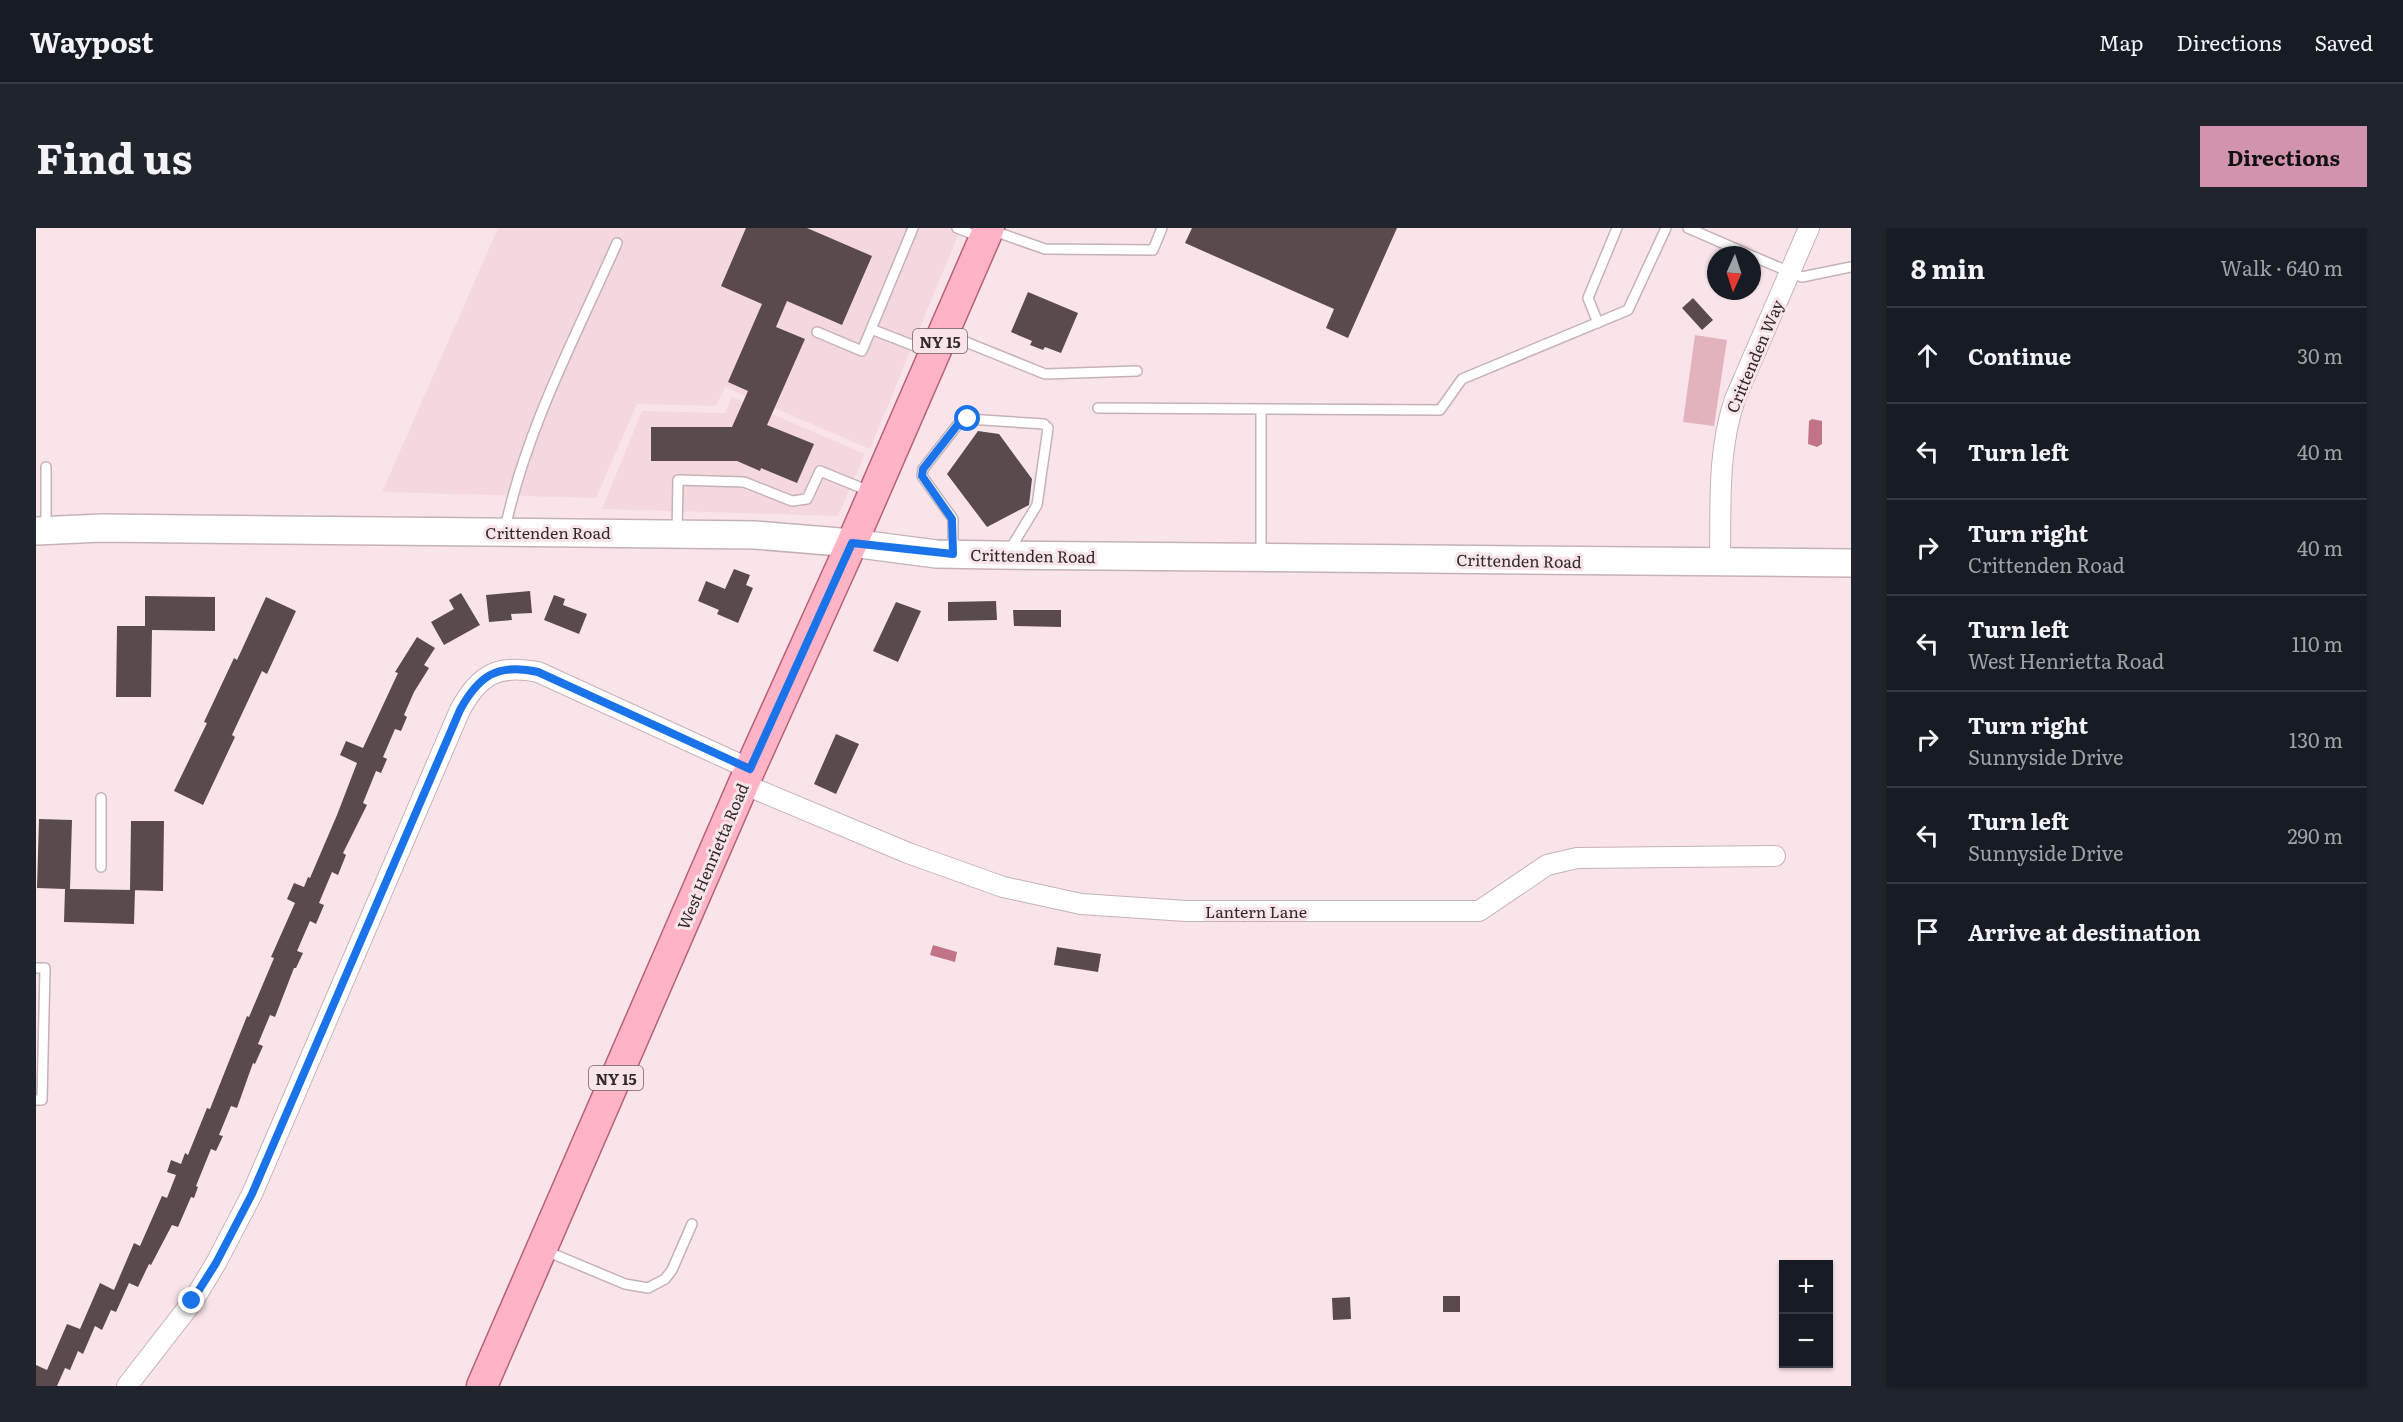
<!DOCTYPE html>
<meta charset="utf-8">
<style>
:root{--surface:#171b24;--page:#20242c;--text:#f1f3f6;--muted:#9ea1a6;--line:#363941;--accent:#d293ae}
body{margin:0;font-family:Literata,serif;background:var(--page);color:var(--text)}
.controls{position:absolute;right:18px;bottom:18px;display:grid;overflow:hidden;border-radius:0px;box-shadow:0 2px 4px #0004}
.controls button{width:54px;height:54px;display:grid;place-items:center;padding:0;border:0;border-bottom:2px solid var(--line);background:var(--surface);color:var(--text);font:30px sans-serif}
.compass{position:absolute;left:1671px;top:18px;width:54px;height:54px;border-radius:50%;background:var(--surface);box-shadow:0 2px 4px #0004;rotate:183deg}
.stop{position:absolute;width:18px;height:18px;margin:-14px;border:4px solid #1a73e8;border-radius:50%;background:#fff}
.stop.end{background:#1a73e8;border-color:#fff;box-shadow:0 2px 6px #0008}
.list{margin:0;padding:0;list-style:none}
h2{display:flex;justify-content:space-between;align-items:center;height:78px;margin:0;padding:0 24px;font-size:26px}
h2 small{font-size:20px;font-weight:400;color:var(--muted)}
.list li{display:grid;grid-template-columns:39px 1fr auto;gap:18px;align-items:center;box-sizing:border-box;height:96px;padding:0 24px;border-top:2px solid var(--line)}
.list b{display:block;font-size:22px;white-space:nowrap}
.list p{margin:0;font-size:20px;white-space:nowrap;color:var(--muted)}
.list em{font-size:20px;font-style:normal;color:var(--muted)}
.icon{flex:none;width:33px;height:33px;fill:none;stroke:currentColor;stroke-width:2;stroke-linecap:round;stroke-linejoin:round}
.map{position:relative;flex:none;width:1815px;height:1158px;overflow:hidden;border-radius:0px}
header{display:flex;align-items:center;gap:36px;box-sizing:border-box;height:84px;padding:0 30px;background:var(--surface);border-bottom:2px solid var(--line)}
header strong{font-size:28px}
nav{display:flex;gap:33px;margin-inline-start:auto;font-size:21px}
.intro{display:flex;align-items:center;justify-content:space-between;box-sizing:border-box;height:144px;padding:0 36px}
h1{margin:0;font-size:42px}
.button{padding:15px 27px;border-radius:0px;background:var(--accent);color:#111;font-size:21px;font-weight:700}
main{display:flex;gap:36px;padding:0 36px}
aside{flex:1;background:var(--surface);border-radius:0px;box-shadow:0 2px 4px #0004}
.map>svg:first-child{display:block}
.built{fill:#f5d8de}
.green{fill:#e4b2bd}
.water{fill:#c27487}
.building{fill:#5a4a4d}
.lines{fill:none;stroke-linecap:round;stroke-linejoin:round}
.lane-casing{stroke:#c5b2b6;stroke-width:12}
.street-casing{stroke:#c5b2b6;stroke-width:22}
.secondary-casing{stroke:#c5b2b6;stroke-width:30}
.primary-casing{stroke:#b66278;stroke-width:33}
.lane{stroke:#fff;stroke-width:9}
.street{stroke:#fff;stroke-width:20}
.secondary{stroke:#fff;stroke-width:27}
.primary{stroke:#feb3c7;stroke-width:30}
.route{stroke:#1a73e8;stroke-width:8}
.labels{text-anchor:middle;dominant-baseline:central;stroke-width:6;stroke-linejoin:round;paint-order:stroke}
.shield{fill:#f9e5e9;stroke:#6d6264;stroke-width:1.5}
.shield-label{font-size:15px;font-weight:bold;fill:#312a2b}
.street-label{font-size:16px;fill:#312a2b;stroke:#f9e5e9}
</style>
<header>
<strong>Waypost</strong>
<nav><a>Map</a><a>Directions</a><a>Saved</a></nav>
</header>
<div class="intro"><h1>Find us</h1><a class="button">Directions</a></div>
<main>
<div class="map">
<svg width="1815" height="1158" viewBox="0 0 1815 1158">
<rect width="100%" height="100%" fill="#f9e5e9"/>
<path class="built" d="M 462,0 L 925,0 L 834,221 L 689,159 L 680,178 L 601,176 L 560,270 L 346,264 Z
M 696,169 L 829,226 L 802,288 L 566,281 L 606,183 L 689,185 Z"/>
<path class="green" d="M 1659,107 L 1691,112 L 1678,198 L 1647,194 Z"/>
<path class="water" d="M 1776,191 L 1786,193 L 1786,216 L 1781,219 L 1772,216 L 1773,193 Z
M 897,717 L 921,724 L 919,734 L 894,727 Z"/>
<path class="building" d="M 710,0 L 771,0 L 836,28 L 806,97 L 751,73 L 740,99 L 769,111 L 731,197 L 778,216 L 761,255 L 725,240 L 724,243 L 701,233 L 615,233 L 615,199 L 696,199 L 712,163 L 692,154 L 726,76 L 685,58 Z
M 1156,0 L 1361,0 L 1312,110 L 1290,100 L 1298,81 L 1149,15 Z
M 992,64 L 1042,85 L 1025,125 L 1009,119 L 1007,122 L 994,117 L 996,113 L 975,104 Z
M 1657,70 L 1677,92 L 1666,102 L 1646,80 Z
M 942,203 L 963,206 L 996,251 L 993,277 L 951,299 L 911,246 Z
M 698,341 L 714,347 L 710,357 L 717,360 L 702,395 L 681,386 L 683,382 L 662,373 L 670,353 L 689,361 Z
M 494,363 L 496,385 L 475,386 L 476,392 L 453,394 L 450,367 Z
M 425,365 L 444,397 L 408,417 L 395,394 L 418,381 L 413,372 Z
M 518,367 L 529,371 L 527,377 L 551,386 L 543,406 L 508,392 Z
M 109,368 L 179,369 L 179,403 L 116,402 L 115,469 L 80,469 L 81,398 L 109,398 Z
M 230,369 L 260,383 L 231,446 L 226,443 L 196,507 L 199,509 L 167,577 L 138,563 L 171,495 L 168,494 L 198,430 L 201,432 Z
M 960,373 L 961,392 L 912,393 L 912,374 Z
M 860,374 L 885,383 L 862,434 L 837,423 Z
M 977,382 L 1025,382 L 1025,399 L 978,398 Z
M 381,409 L 399,420 L 388,437 L 393,440 L 378,464 L 368,487 L 371,489 L 365,503 L 359,501 L 347,529 L 351,531 L 345,545 L 340,543 L 327,575 L 331,577 L 307,625 L 310,627 L 302,647 L 296,644 L 283,675 L 288,677 L 280,696 L 274,693 L 261,723 L 267,725 L 260,740 L 258,740 L 239,789 L 234,787 L 222,816 L 227,818 L 219,836 L 217,835 L 201,880 L 195,878 L 183,907 L 187,908 L 180,923 L 175,921 L 160,958 L 162,959 L 158,970 L 155,969 L 142,999 L 136,997 L 115,1037 L 113,1036 L 102,1059 L 93,1055 L 80,1084 L 75,1082 L 66,1102 L 59,1098 L 47,1126 L 42,1123 L 34,1142 L 29,1140 L 21,1158 L 0,1158 L 0,1137 L 11,1142 L 31,1096 L 44,1101 L 64,1055 L 78,1062 L 98,1015 L 104,1018 L 126,968 L 131,970 L 140,947 L 131,944 L 135,932 L 145,936 L 149,925 L 152,927 L 171,880 L 174,881 L 211,788 L 213,789 L 238,730 L 235,729 L 259,675 L 251,671 L 258,655 L 268,659 L 272,649 L 274,650 L 301,587 L 321,535 L 304,527 L 310,513 L 327,520 L 362,445 L 359,444 Z
M 800,506 L 823,516 L 800,566 L 778,556 Z
M 3,591 L 36,592 L 34,661 L 99,662 L 98,696 L 28,694 L 29,661 L 1,660 Z
M 95,593 L 128,593 L 127,663 L 94,662 Z
M 1021,719 L 1065,726 L 1062,744 L 1018,737 Z
M 1407,1068 L 1424,1068 L 1424,1084 L 1407,1084 Z
M 1314,1069 L 1315,1091 L 1297,1092 L 1296,1070 Z"/>
<g class="lines">
<g class="lane-casing">
<path id="lane" d="M 921,0 L 944,9
M 1652,0 L 1714,27
M 955,2 L 1009,21 L 1117,22 L 1126,0
M 1716,28 L 1766,49 L 1815,39
M 1562,95 L 1552,70 L 1581,0
M 835,101 L 894,124
M 781,104 L 826,123 L 877,0
M 910,106 L 1009,146 L 1101,143
M 1062,180 L 1404,182 L 1426,151 L 1592,82 L 1630,0
M 1225,181 L 1225,327
M 10,239 L 10,299
M 469,301 C 490,201 540,108 581,15
M 641,305 L 642,252 L 708,254 L 756,273 L 771,271 L 784,243 L 833,263
M 917,325 L 917,291 L 886,248 L 887,241 L 923,195 L 932,191 L 1008,196 L 1012,200 L 1001,277 L 973,323
M 65,639 L 65,570
M 0,740 L 9,740 L 6,872 L 0,872
M 510,1023 L 589,1056 L 612,1060 L 629,1051 L 636,1042 L 656,996"/>
</g>
<g class="street-casing">
<path id="street" d="M 1684,334 C 1685,278 1681,224 1699,171 L 1773,0
M 707,556 L 872,625 L 967,659 L 1045,676 L 1150,683 L 1443,683 L 1511,637 L 1541,630 L 1739,628
M 91,1158 L 157,1073 L 180,1035 L 216,966 L 424,482 C 443,447 461,436 502,444 L 714,541"/>
</g>
<g class="secondary-casing">
<path id="secondary" d="M 0,303 L 66,300 L 719,307 L 816,315 L 900,326 L 961,327 L 1815,335"/>
</g>
<g class="primary-casing">
<path id="primary" d="M 446,1158 L 714,541 L 816,315 L 953,0"/>
</g>
<use href="#lane" class="lane"/>
<use href="#street" class="street"/>
<use href="#secondary" class="secondary"/>
<use href="#primary" class="primary"/>
</g>
<g class="lines">
<path class="route" d="M 156,1073 L 180,1035 L 216,966 L 424,482 C 443,447 462,435 502,444 L 714,541 L 816,315 L 917,326 L 916,291 L 886,248 L 887,241 L 923,195 L 932,191"/>
</g>
<g class="labels">
<g class="shield">
<rect x="877" y="101" width="54" height="24" rx="4.5"/>
<rect x="553" y="838" width="54" height="24" rx="4.5"/>
</g>
<g class="shield-label">
<text x="904" y="113">NY 15</text>
<text x="580" y="850">NY 15</text>
</g>
<g class="street-label">
<text transform="translate(1718 128) rotate(-67)">Crittenden Way</text>
<text x="512" y="304">Crittenden Road</text>
<text transform="translate(997 327) rotate(1)">Crittenden Road</text>
<text transform="translate(1483 332) rotate(1)">Crittenden Road</text>
<text transform="translate(676 628) rotate(-67)">West Henrietta Road</text>
<text x="1220" y="683">Lantern Lane</text>
</g>
</g>
</svg>
<div class="controls">
<button>+</button>
<button>−</button>
</div>
<svg class="compass" viewBox="-18 -18 36 36"><path d="M0-13l5 13h-10z" fill="#e53935"/><path d="M0 13l5-13h-10z" fill="#9ea1a6"/></svg>
<div class="stop" style="left:932px;top:191px"></div>
<div class="stop end" style="left:156px;top:1073px"></div>
</div>
<aside>
<h2>8 min<small>Walk · 640 m</small></h2>
<ul class="list">
<li><svg class="icon" aria-label="ahead" viewBox="0 0 24 24"><path d="M12 20V5M6 11l6-6 6 6"/></svg><div><b>Continue</b></div><em>30 m</em></li>
<li><svg class="icon" aria-label="left" viewBox="0 0 24 24"><path d="M17 20v-9H6M10 6l-5 5 5 5"/></svg><div><b>Turn left</b></div><em>40 m</em></li>
<li><svg class="icon" aria-label="right" viewBox="0 0 24 24"><path d="M7 20v-9h11M14 6l5 5-5 5"/></svg><div><b>Turn right</b><p>Crittenden Road</p></div><em>40 m</em></li>
<li><svg class="icon" aria-label="left" viewBox="0 0 24 24"><path d="M17 20v-9H6M10 6l-5 5 5 5"/></svg><div><b>Turn left</b><p>West Henrietta Road</p></div><em>110 m</em></li>
<li><svg class="icon" aria-label="right" viewBox="0 0 24 24"><path d="M7 20v-9h11M14 6l5 5-5 5"/></svg><div><b>Turn right</b><p>Sunnyside Drive</p></div><em>130 m</em></li>
<li><svg class="icon" aria-label="left" viewBox="0 0 24 24"><path d="M17 20v-9H6M10 6l-5 5 5 5"/></svg><div><b>Turn left</b><p>Sunnyside Drive</p></div><em>290 m</em></li>
<li><svg class="icon" aria-label="arrive" viewBox="0 0 24 24"><path d="M6 21V4h12l-3 4 3 4H6"/></svg><div><b>Arrive at destination</b></div></li>
</ul>
</aside>
</main>
